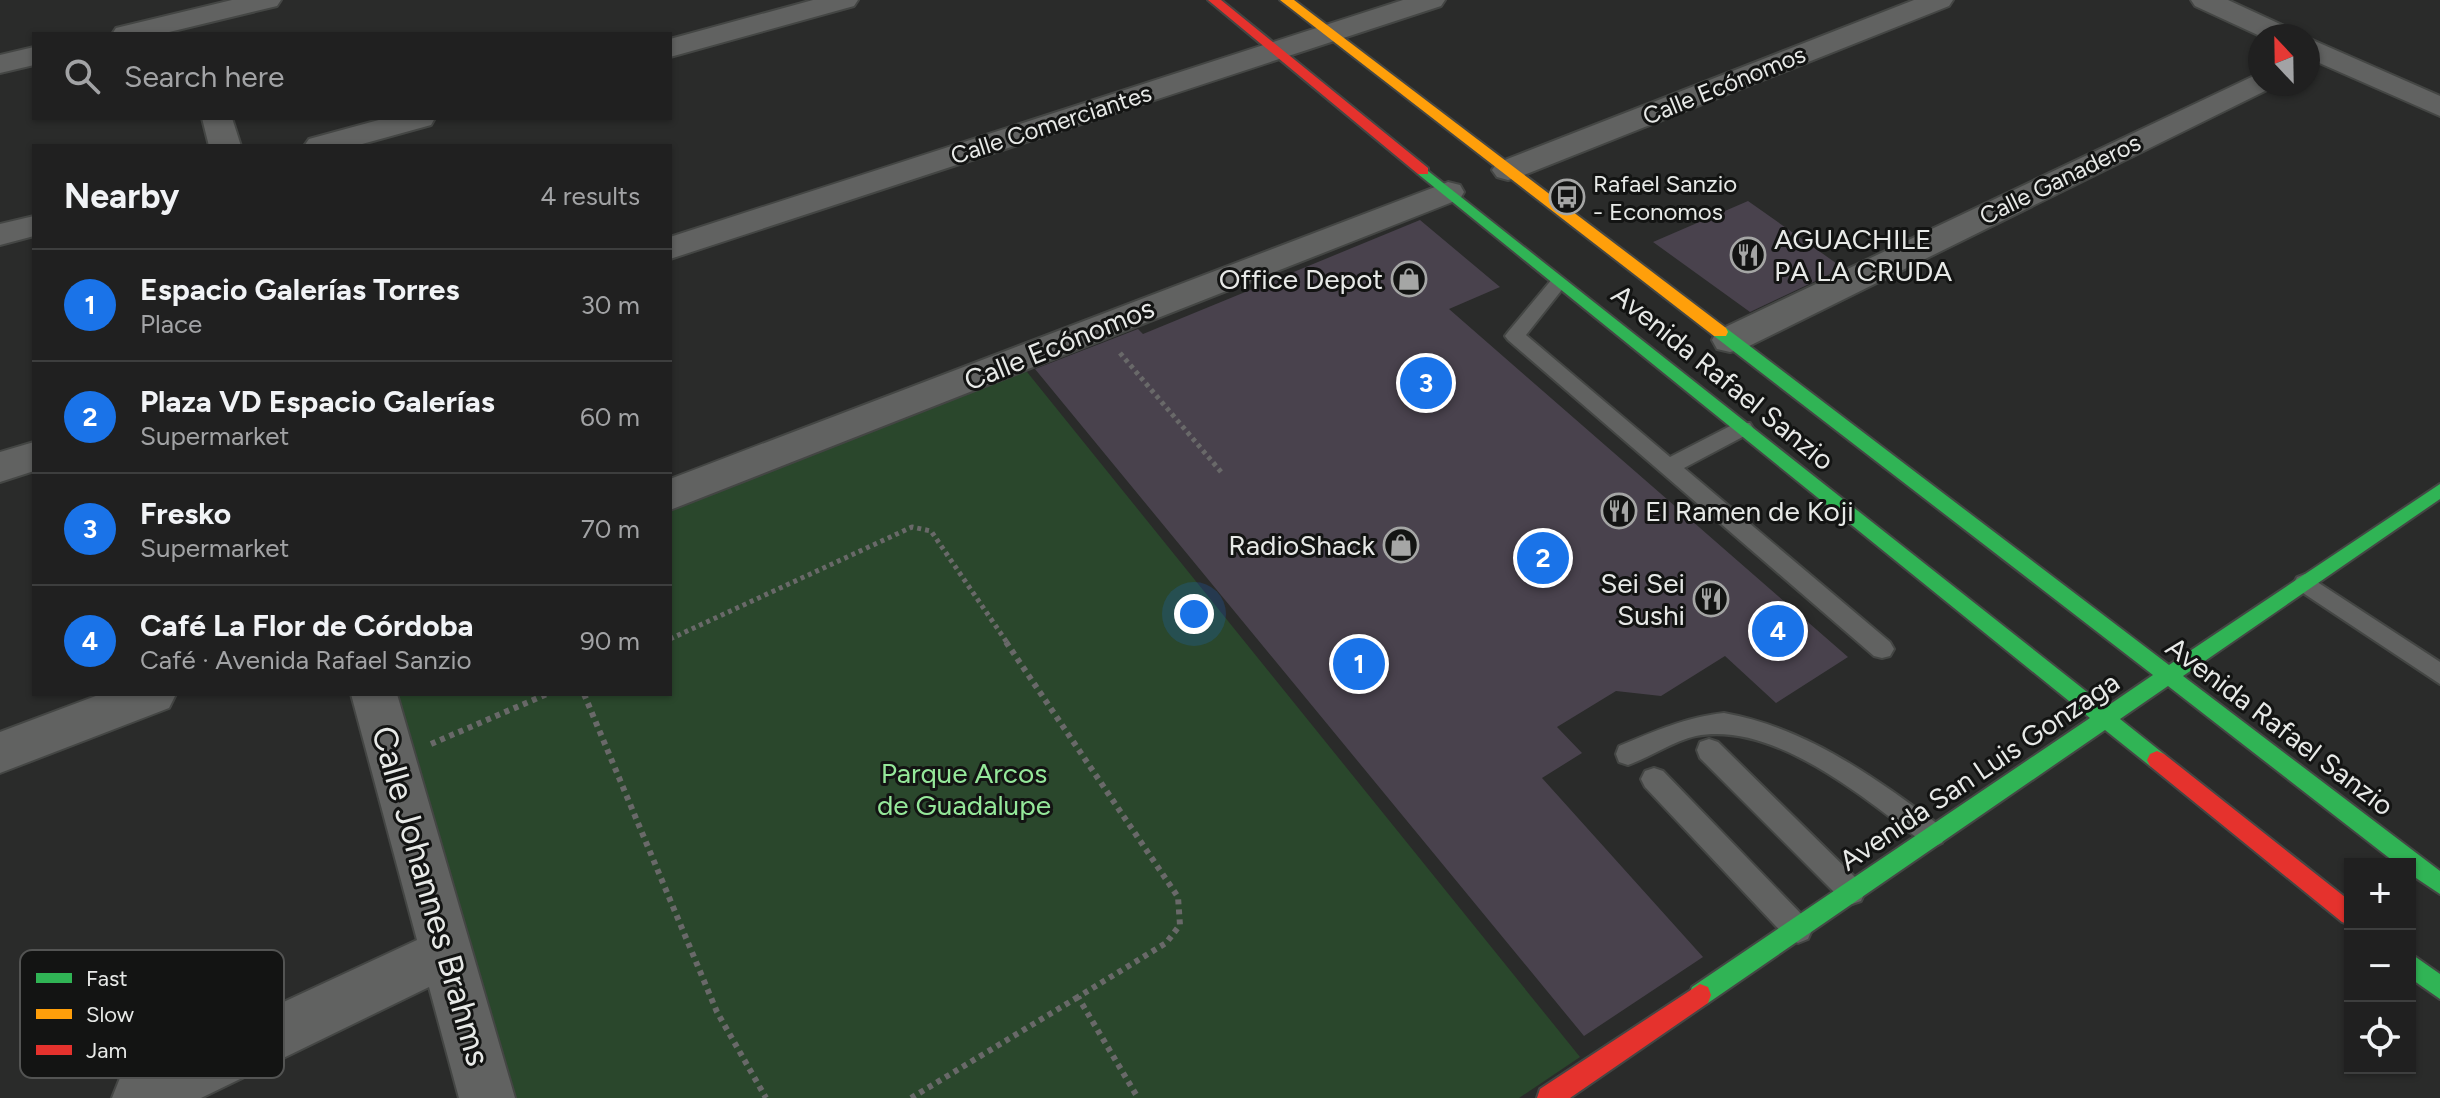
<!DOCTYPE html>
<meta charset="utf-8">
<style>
:root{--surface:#202020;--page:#282829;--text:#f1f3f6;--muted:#a2a3a5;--line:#3d3e3e;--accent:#1a73e8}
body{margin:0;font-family:Figtree,sans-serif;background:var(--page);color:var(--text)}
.controls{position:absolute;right:24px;bottom:24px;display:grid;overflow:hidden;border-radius:0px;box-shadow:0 2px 6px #0004}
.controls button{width:72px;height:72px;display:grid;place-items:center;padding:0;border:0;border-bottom:2px solid var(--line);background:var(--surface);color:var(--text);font:40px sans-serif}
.compass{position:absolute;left:2248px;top:24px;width:72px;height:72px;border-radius:50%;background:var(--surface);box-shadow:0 2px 6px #0004;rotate:338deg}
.you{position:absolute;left:1194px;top:614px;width:28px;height:28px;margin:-20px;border:6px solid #fff;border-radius:50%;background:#1a73e8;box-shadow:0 0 0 12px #1a73e833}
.badge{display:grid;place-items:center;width:52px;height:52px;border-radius:50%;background:var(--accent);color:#fff;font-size:26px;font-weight:700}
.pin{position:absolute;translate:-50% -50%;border:4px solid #fff;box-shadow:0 2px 8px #0006}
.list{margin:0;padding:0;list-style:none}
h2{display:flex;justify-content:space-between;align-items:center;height:104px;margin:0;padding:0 32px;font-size:34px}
h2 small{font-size:26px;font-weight:400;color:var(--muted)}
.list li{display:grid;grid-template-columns:52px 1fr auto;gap:24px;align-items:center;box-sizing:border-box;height:112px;padding:0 32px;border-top:2px solid var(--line)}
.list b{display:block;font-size:30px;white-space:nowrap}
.list p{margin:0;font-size:26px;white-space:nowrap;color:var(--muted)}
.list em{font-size:26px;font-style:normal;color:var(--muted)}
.icon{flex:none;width:44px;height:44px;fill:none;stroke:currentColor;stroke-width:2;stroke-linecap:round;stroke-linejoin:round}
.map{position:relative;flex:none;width:2440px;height:1098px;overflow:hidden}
.search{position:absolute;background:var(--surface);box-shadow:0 2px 6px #0004;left:32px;top:32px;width:640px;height:88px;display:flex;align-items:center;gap:20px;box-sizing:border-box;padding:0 28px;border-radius:0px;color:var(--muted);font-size:30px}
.panel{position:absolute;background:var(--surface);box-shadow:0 2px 6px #0004;left:32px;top:144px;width:640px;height:552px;border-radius:0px}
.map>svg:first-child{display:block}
.green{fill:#2a472c}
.building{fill:#49424d}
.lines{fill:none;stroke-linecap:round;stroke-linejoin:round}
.lane-casing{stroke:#444644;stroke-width:4}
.street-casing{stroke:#444644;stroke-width:4}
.fast-casing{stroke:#444644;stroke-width:4}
.slow-casing{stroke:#444644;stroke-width:4}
.jam-casing{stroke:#444644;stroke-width:4}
.path-far1{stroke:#696969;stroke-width:5;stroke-dasharray:4 4;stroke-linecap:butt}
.path{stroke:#696969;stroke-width:6;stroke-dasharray:5 5;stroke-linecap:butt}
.lane{fill:#616261;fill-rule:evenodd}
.street{fill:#616261;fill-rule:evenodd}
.fast{fill:#30b455;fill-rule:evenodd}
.slow{fill:#ff9f0a;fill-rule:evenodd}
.jam{fill:#e5322d;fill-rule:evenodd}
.labels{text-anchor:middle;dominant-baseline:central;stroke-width:6;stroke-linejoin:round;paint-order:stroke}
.far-street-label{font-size:24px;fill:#e7e9e7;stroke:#131413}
.far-poi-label{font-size:24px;fill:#e7e9e7;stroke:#131413;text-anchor:start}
.poi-label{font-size:28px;fill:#e7e9e7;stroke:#131413;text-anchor:end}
.street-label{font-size:28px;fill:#e7e9e7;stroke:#131413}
.park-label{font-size:28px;fill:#95e89a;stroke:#131413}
.near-street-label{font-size:34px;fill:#e7e9e7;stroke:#131413}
.key{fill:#131413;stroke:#535453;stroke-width:2}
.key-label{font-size:22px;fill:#e7e9e7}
</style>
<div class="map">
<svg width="2440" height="1098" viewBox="0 0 2440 1098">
<rect width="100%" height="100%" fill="#2a2b2a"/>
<path class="green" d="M 1023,367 L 1580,1057 L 1519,1098 L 512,1098 L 391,694 L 670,694 L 670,502 Z"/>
<path class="building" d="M 1748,201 L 1843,268 L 1750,312 L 1653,242 Z
M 1420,220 L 1500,287 L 1449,309 L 1848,657 L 1776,703 L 1725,656 L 1661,696 L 1616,691 L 1557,727 L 1582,753 L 1542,778 L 1703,957 L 1584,1036 L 1035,369 L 1138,329 L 1143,334 Z"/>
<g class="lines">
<g class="lane-casing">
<path id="lane" d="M 1559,276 L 1568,282 L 1526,335 L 1670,457 L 1736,423 L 1750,423 L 1753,428 L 1750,433 L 1684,468 L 1890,642 L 1894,649 L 1890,656 L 1882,658 L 1874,656 L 1508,340 L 1505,336 L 1508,332 L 1553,278 Z
M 2305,574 L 2440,662 L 2440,684 L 2297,589 L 2294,583 L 2297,577 Z
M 1724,713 C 1808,728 1875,778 1942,827 L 1946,835 L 1942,843 L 1933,847 L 1924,843 C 1865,799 1775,721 1696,736 C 1673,741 1651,757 1628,765 L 1619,762 L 1616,754 L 1619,746 C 1655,731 1686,717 1724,713 Z
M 1709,739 L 1718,742 L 1861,883 L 1865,892 L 1861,901 L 1852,904 L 1843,901 L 1700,758 L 1697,750 L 1700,742 Z
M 1654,768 L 1663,771 L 1808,921 L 1812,930 L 1808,939 L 1798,943 L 1788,939 L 1645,787 L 1641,779 L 1645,771 Z"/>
</g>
<g class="street-casing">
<path id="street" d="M 232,0 L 281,0 L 277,6 L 161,34 L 112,34 L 116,28 Z
M 813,0 L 858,0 L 854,6 L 670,57 L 670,39 Z
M 1403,0 L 1445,0 L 1441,6 L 670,259 L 670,237 Z
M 1914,0 L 1953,0 L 1949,6 L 1519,177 L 1508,180 L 1497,177 L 1492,170 L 1497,163 Z
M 2191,0 L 2228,0 L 2293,30 L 2297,36 L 2260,36 L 2195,6 Z
M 2308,38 L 2440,96 L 2440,116 L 2308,58 Z
M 34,47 L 34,65 L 0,73 L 0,55 Z
M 2260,73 L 2260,84 L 2274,84 L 2271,88 L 1743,349 L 1730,352 L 1717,349 L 1712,340 L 1717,331 Z
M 202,118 L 232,118 L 241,146 L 209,146 Z
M 386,118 L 435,118 L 431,125 L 355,146 L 304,146 L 309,139 Z
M 1448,182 L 1460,185 L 1464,192 L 1460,199 L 670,510 L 670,479 Z
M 34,216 L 34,236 L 0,245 L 0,224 Z
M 34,442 L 34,471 L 0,482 L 0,452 Z
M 101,694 L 176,694 L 169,708 L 0,773 L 0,732 Z
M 351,694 L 397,694 L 515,1098 L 459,1098 L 429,987 L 201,1098 L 112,1098 L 120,1078 L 417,940 Z"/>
</g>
<g class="fast-casing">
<path id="fast" d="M 1423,167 L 2106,707 L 2153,675 L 1714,336 L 1712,332 L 1714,328 L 1726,328 L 2169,665 L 2440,484 L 2440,499 L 2183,676 L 2440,871 L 2440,894 L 2410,874 L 2410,864 L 2397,864 L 2168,686 L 2120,719 L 2164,754 L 2167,760 L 2164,766 L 2157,769 L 2150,766 L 2105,730 L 1708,1003 L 1700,1006 L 1692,1003 L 1689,995 L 1692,987 L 2090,718 L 1418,174 L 1418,168 Z
M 2410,953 L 2440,974 L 2440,999 L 2410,978 Z"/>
</g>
<g class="slow-casing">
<path id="slow" d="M 1280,0 L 1294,0 L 1726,328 L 1728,332 L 1726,336 L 1714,336 Z"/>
</g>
<g class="jam-casing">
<path id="jam" d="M 1208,0 L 1221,0 L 1428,168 L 1428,174 L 1418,174 Z
M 2157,751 L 2164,754 L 2350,901 L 2350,925 L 2342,922 L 2150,766 L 2147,760 L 2150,754 Z
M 1700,984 L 1708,987 L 1711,995 L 1708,1003 L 1570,1098 L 1537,1098 L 1540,1089 Z"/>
</g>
<path class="path-far1" d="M 1120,353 L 1222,473
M 670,639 L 912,527 L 931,531 L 1008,644"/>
<path class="path" d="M 1006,642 L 1178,897 L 1180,925 L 1166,943 L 1078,997 L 1138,1098
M 584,694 L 717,1012 L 766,1098
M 431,744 L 547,694
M 911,1098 L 1078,997"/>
<use href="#lane" class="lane"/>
<use href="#street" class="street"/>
<use href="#fast" class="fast"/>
<use href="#slow" class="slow"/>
<use href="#jam" class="jam"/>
</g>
<defs>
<g id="bus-ring" transform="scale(1.8)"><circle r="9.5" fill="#131413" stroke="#a5a6a5" stroke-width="1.5"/><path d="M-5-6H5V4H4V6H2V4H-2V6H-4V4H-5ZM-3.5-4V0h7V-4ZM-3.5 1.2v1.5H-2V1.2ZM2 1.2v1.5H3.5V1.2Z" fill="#a5a6a5"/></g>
<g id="restaurant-ring" transform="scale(1.8)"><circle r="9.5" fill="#131413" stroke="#a5a6a5" stroke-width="1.5"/><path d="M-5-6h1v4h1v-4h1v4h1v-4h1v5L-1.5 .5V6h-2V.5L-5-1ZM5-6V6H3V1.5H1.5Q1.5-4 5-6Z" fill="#a5a6a5"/></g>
<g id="shop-ring" transform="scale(1.8)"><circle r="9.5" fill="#131413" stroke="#a5a6a5" stroke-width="1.5"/><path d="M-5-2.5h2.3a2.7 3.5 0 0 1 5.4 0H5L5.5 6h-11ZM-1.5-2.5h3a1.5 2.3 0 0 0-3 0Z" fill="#a5a6a5"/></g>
</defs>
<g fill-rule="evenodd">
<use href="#bus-ring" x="1567" y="197"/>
<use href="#restaurant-ring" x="1748" y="255"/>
<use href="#shop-ring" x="1409" y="279"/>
<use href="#restaurant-ring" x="1619" y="511"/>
<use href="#shop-ring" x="1401" y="545"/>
<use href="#restaurant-ring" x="1711" y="599"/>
</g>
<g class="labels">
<g class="far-street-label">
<text transform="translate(1724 85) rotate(-22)">Calle Ecónomos</text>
<text transform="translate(1051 124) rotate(-18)">Calle Comerciantes</text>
<text transform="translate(2060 179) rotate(-26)">Calle Ganaderos</text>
</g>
<g class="far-poi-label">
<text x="1593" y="183">Rafael Sanzio<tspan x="1593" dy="28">- Economos</tspan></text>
</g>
<g class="poi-label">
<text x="1774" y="239" text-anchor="start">AGUACHILE<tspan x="1774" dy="32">PA LA CRUDA</tspan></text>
<text x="1383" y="279">Office Depot</text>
<text x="1645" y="511" text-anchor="start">El Ramen de Koji</text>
<text x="1375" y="545">RadioShack</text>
<text x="1685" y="583">Sei Sei<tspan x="1685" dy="32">Sushi</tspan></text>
</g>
<g class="street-label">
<text transform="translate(1059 344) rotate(-22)">Calle Ecónomos</text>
<text transform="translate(1723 377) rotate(39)">Avenida Rafael Sanzio</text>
<text transform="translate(2280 726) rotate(37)">Avenida Rafael Sanzio</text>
<text transform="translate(1979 771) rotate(-34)">Avenida San Luis Gonzaga</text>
</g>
<g class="park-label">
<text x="964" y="773">Parque Arcos<tspan x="964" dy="32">de Guadalupe</tspan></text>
</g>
<g class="near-street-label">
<text transform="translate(431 896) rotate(74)">Calle Johannes Brahms</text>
</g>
</g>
<rect x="20" y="950" width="264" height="128" rx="12" class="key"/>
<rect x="36" y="973" width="36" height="10" fill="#30b455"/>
<rect x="36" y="1009" width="36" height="10" fill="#ff9f0a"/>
<rect x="36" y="1045" width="36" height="10" fill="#e5322d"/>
<g class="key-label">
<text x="86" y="986">Fast</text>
<text x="86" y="1022">Slow</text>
<text x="86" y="1058">Jam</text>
</g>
</svg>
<div class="controls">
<button>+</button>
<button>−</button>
<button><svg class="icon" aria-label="locate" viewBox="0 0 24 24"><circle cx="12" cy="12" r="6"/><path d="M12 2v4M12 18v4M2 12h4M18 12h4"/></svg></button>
</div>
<svg class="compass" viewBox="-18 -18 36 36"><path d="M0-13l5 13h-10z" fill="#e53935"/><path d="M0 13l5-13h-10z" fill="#a2a3a5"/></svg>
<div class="you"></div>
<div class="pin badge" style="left:1359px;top:664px">1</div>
<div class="pin badge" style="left:1543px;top:558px">2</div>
<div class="pin badge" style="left:1426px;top:383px">3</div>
<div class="pin badge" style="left:1778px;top:631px">4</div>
<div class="search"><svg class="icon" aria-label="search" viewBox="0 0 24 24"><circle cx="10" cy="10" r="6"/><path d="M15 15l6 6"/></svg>Search here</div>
<section class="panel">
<h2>Nearby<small>4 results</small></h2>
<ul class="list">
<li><span class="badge">1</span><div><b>Espacio Galerías Torres</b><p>Place</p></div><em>30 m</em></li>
<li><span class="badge">2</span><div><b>Plaza VD Espacio Galerías</b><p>Supermarket</p></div><em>60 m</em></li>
<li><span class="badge">3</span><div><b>Fresko</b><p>Supermarket</p></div><em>70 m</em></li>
<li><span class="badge">4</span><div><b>Café La Flor de Córdoba</b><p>Café · Avenida Rafael Sanzio</p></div><em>90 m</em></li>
</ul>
</section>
</div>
